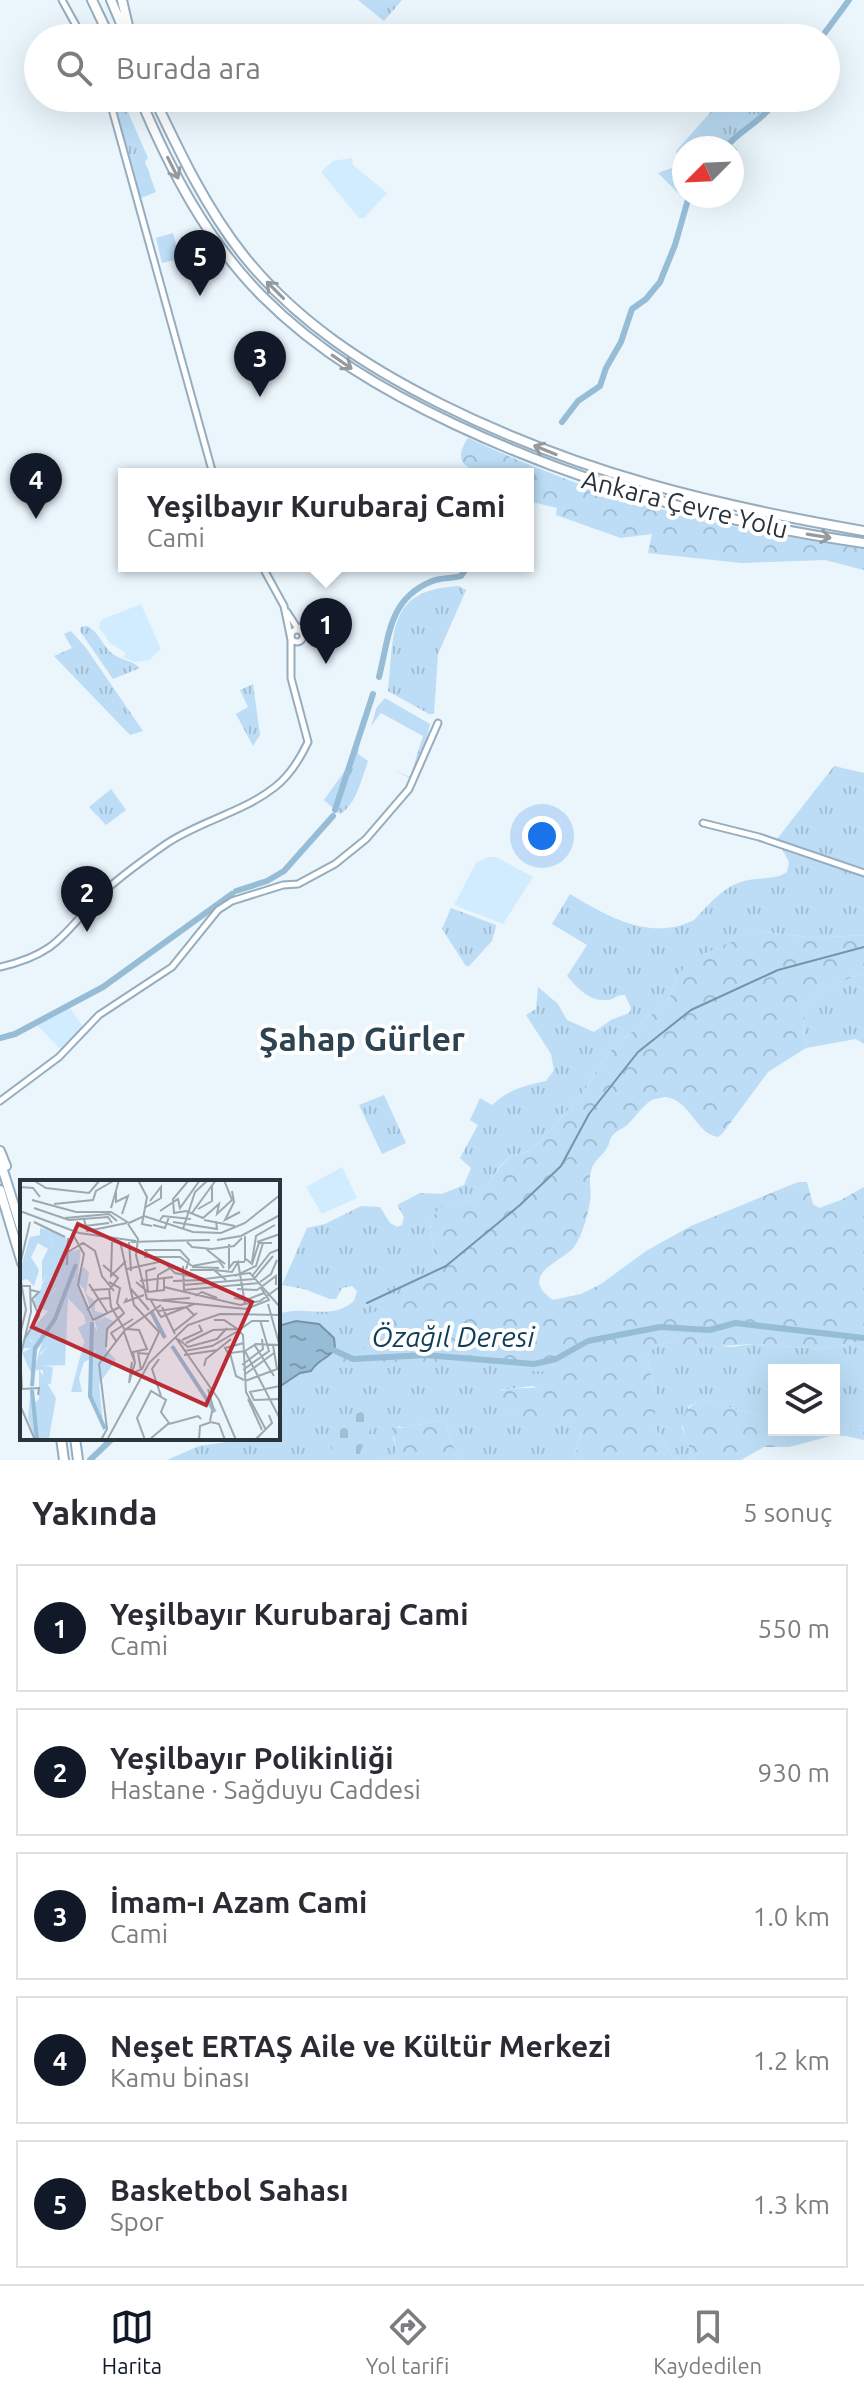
<!DOCTYPE html>
<html lang="tr">
<meta charset="utf-8">
<style>
:root{--surface:#fff;--page:#f7f7f7;--text:#2b2b33;--muted:#7c7c81;--line:#e1e1e2;--accent:#111827}
body{margin:0;font-family:Ubuntu,sans-serif;background:var(--page);color:var(--text)}
.controls{position:absolute;right:24px;bottom:24px;display:grid;overflow:hidden;border-radius:0px;box-shadow:0 8px 32px #0002}
.controls button{width:72px;height:72px;display:grid;place-items:center;padding:0;border:0;border-bottom:2px solid var(--line);background:var(--surface);color:var(--text);font:40px sans-serif}
.compass{position:absolute;left:672px;top:136px;width:72px;height:72px;border-radius:50%;background:var(--surface);box-shadow:0 8px 32px #0002;rotate:246deg}
.you{position:absolute;left:542px;top:836px;width:28px;height:28px;margin:-20px;border:6px solid #fff;border-radius:50%;background:#1a73e8;box-shadow:0 0 0 12px #1a73e833}
.badge{display:grid;place-items:center;width:52px;height:52px;border-radius:50%;background:var(--accent);color:#fff;font-size:26px;font-weight:700}
.pin{position:absolute;translate:-50% -66px;filter:drop-shadow(0 2px 4px #0008)}
.pin::after{content:'';position:absolute;top:42px;width:28px;height:24px;background:inherit;clip-path:polygon(0 0,100% 0,50% 100%)}
.popup{position:absolute;left:118px;top:468px;width:416px;height:104px;box-sizing:border-box;display:grid;place-content:center;border-radius:0px;background:var(--surface);filter:drop-shadow(0 2px 6px #0005);font-size:26px;white-space:nowrap;color:var(--muted)}
.popup b{font-size:30px;color:var(--text)}
.popup::after{content:'';position:absolute;left:50%;top:100%;margin-left:-16px;border:16px solid transparent;border-top-color:var(--surface)}
.list{margin:0;padding:0;list-style:none}
h2{display:flex;justify-content:space-between;align-items:center;height:104px;margin:0;padding:0 32px;font-size:34px}
h2 small{font-size:26px;font-weight:400;color:var(--muted)}
.list li{display:grid;grid-template-columns:52px 1fr auto;gap:24px;align-items:center;box-sizing:border-box;height:128px;margin:0 16px 16px;padding:0 16px;border:2px solid var(--line);border-radius:0px}
.list b{display:block;font-size:30px;white-space:nowrap}
.list p{margin:0;font-size:26px;white-space:nowrap;color:var(--muted)}
.list em{font-size:26px;font-style:normal;color:var(--muted)}
.icon{flex:none;width:44px;height:44px;fill:none;stroke:currentColor;stroke-width:2;stroke-linecap:round;stroke-linejoin:round}
.map{position:relative;flex:none;width:864px;height:1460px;overflow:hidden}
.search{position:absolute;background:var(--surface);box-shadow:0 8px 32px #0002;left:24px;right:24px;top:24px;height:88px;display:flex;align-items:center;gap:20px;box-sizing:border-box;padding:0 28px;border-radius:44px;color:var(--muted);font-size:30px}
.sheet{height:824px;background:var(--surface)}
nav{display:flex;justify-content:space-around;align-items:center;box-sizing:border-box;height:112px;border-top:2px solid var(--line);background:var(--surface);font-size:22px;color:var(--muted)}
nav a{display:grid;justify-items:center;gap:4px}
nav .on{color:var(--accent)}
.map>svg:first-child{display:block}
.built{fill:#d1ecff}
.grass{fill:url(#grass-tufts)}
.forest{fill:url(#forest-crowns)}
.cemetery{fill:url(#cemetery-stones)}
.garden{fill:#bcddf5}
.water{fill:url(#water-ripples);stroke:#7693a8;stroke-width:2}
.lines{fill:none;stroke-linecap:round;stroke-linejoin:round}
.stream{stroke:#7693a8;stroke-width:2}
.river{stroke:#97bcd6;stroke-width:6}
.secondary-casing{stroke:#95adbf;stroke-width:9}
.highway-casing{stroke:#95adbf;stroke-width:12}
.secondary{stroke:#fff;stroke-width:5}
.highway{stroke:#fff;stroke-width:8}
.oneway{stroke:#949a9e}
.labels{text-anchor:middle;dominant-baseline:central;stroke-width:8;stroke-linejoin:round;paint-order:stroke}
.street-label{font-size:26px;fill:#2a343c;stroke:#fff}
.water-label{font-size:28px;font-style:italic;fill:#103e59;stroke:#fff}
.district-label{font-size:34px;font-weight:bold;fill:#2e4352;stroke:#fff}
.inset-river{fill:none;stroke:#97bcd6;stroke-width:4}
.inset-road{fill:none;stroke:#9da8af;stroke-width:2}
.view{fill:#bb2b34;fill-opacity:0.15;stroke:#bb2b34;stroke-width:4}
.inset-edge{fill:none;stroke:#2a343c;stroke-width:4}
</style>
<div class="map">
<svg width="864" height="1460" viewBox="0 0 864 1460">
<defs>
<pattern id="grass-tufts" width="24" height="20" patternUnits="userSpaceOnUse" patternTransform="scale(2)"><rect width="24" height="20" fill="#bcddf5"/><path d="M3 7l-1-3M5 7V3M7 7l1-3M15 17l-1-3M17 17v-4M19 17l1-3" fill="none" stroke="#a2bed3"/></pattern>
<pattern id="forest-crowns" width="20" height="18" patternUnits="userSpaceOnUse" patternTransform="scale(2)"><rect width="20" height="18" fill="#bcddf5"/><path d="M2 6a3 3 0 1 1 6 0M12 15a3 3 0 1 1 6 0" fill="none" stroke="#a2bed3"/></pattern>
<pattern id="cemetery-stones" width="16" height="16" patternUnits="userSpaceOnUse" patternTransform="scale(2)"><rect width="16" height="16" fill="#bcddf5"/><path d="M2 7V4a2 2 0 0 1 4 0v3zM10 15v-3a2 2 0 0 1 4 0v3z" fill="#a2bed3"/></pattern>
<pattern id="water-ripples" width="26" height="14" patternUnits="userSpaceOnUse" patternTransform="scale(2)"><rect width="26" height="14" fill="#97bcd6"/><path d="M2 4q2-2 4 0t4 0M15 11q2-2 4 0t4 0" fill="none" stroke="#7b9aaf"/></pattern>
</defs>
<rect width="100%" height="100%" fill="#eaf5fc"/>
<path class="built" d="M 352,158 L 353,165 L 387,193 L 364,218 L 359,218 L 321,172 L 333,161 Z
M 141,604 L 161,649 L 149,660 L 134,662 L 123,657 L 126,653 L 110,643 L 99,627 L 101,620 Z
M 488,857 L 496,857 L 533,877 L 503,924 L 454,905 L 476,863 Z
M 70,1008 L 84,1028 L 62,1051 L 37,1025 Z
M 342,1167 L 357,1198 L 322,1214 L 306,1187 Z"/>
<path class="grass" d="M 358,0 L 402,0 L 384,21 Z
M 113,98 L 122,98 L 148,158 L 145,162 L 156,192 L 141,198 Z
M 728,98 L 770,98 L 772,100 L 767,112 L 729,141 L 738,150 L 732,160 L 732,148 L 684,148 L 684,191 L 680,195 L 658,173 L 680,165 L 676,151 L 716,106 Z
M 459,586 L 466,590 L 438,654 L 434,714 L 429,714 L 388,691 C 395,631 386,590 459,586 Z
M 87,626 C 100,632 103,649 116,656 C 124,661 132,660 140,668 L 113,679 L 80,631 L 81,627 Z
M 71,631 L 86,648 L 143,731 L 130,735 L 54,656 L 72,648 L 64,634 Z
M 253,684 L 260,735 L 253,746 L 236,714 L 248,707 L 240,690 Z
M 385,698 L 430,724 L 425,747 L 412,779 L 395,771 L 410,777 L 423,736 L 381,713 L 371,726 L 377,707 Z
M 356,748 L 359,749 L 358,754 L 368,761 C 362,778 356,805 340,814 L 324,800 L 349,765 Z
M 834,766 L 864,773 L 864,935 L 815,938 L 757,931 L 680,973 L 669,999 L 609,1052 L 584,1091 L 543,1139 L 529,1151 L 511,1156 L 500,1166 L 486,1188 L 473,1200 L 452,1205 L 430,1223 L 435,1258 L 466,1274 L 659,1331 L 546,1392 L 533,1386 L 500,1390 L 512,1414 C 537,1416 561,1415 581,1431 L 575,1455 L 577,1460 L 458,1460 L 445,1421 L 441,1420 L 404,1428 L 398,1426 L 393,1438 L 396,1448 L 394,1456 L 378,1460 L 167,1460 L 199,1446 L 234,1441 L 239,1438 L 278,1438 L 278,1413 L 283,1410 L 278,1411 L 278,1314 C 306,1304 329,1322 354,1301 L 357,1291 L 352,1286 L 342,1288 L 336,1299 L 330,1299 L 304,1289 L 282,1285 L 307,1228 L 325,1224 L 361,1206 L 380,1207 L 390,1223 L 397,1227 L 402,1225 L 404,1217 L 397,1205 L 420,1193 L 442,1194 L 464,1185 L 471,1168 L 460,1158 L 478,1125 L 470,1120 L 480,1098 L 492,1105 C 508,1090 526,1085 546,1081 L 554,1070 L 551,1054 L 526,1015 L 536,1009 L 538,987 L 558,1004 L 567,1020 L 594,1032 L 611,1020 L 629,1013 L 631,1008 L 625,995 C 616,994 615,1000 606,1000 C 589,1001 577,988 567,976 L 587,945 L 552,924 L 570,894 C 607,916 650,942 694,920 C 709,905 722,887 744,881 C 758,877 776,880 787,872 L 789,862 L 777,839 Z
M 111,789 L 126,810 L 106,825 L 89,807 Z
M 451,908 L 496,925 L 492,941 L 469,966 L 466,966 L 442,929 Z
M 864,973 L 864,1044 L 856,1039 L 806,1048 C 794,999 823,987 864,973 Z
M 384,1095 L 406,1143 L 382,1154 L 359,1105 Z
M 864,1337 L 864,1431 L 834,1422 L 834,1370 L 774,1370 L 774,1420 L 702,1399 L 689,1406 L 682,1427 L 694,1460 L 674,1460 L 655,1427 L 655,1392 L 647,1358 L 651,1350 L 669,1341 L 731,1347 L 754,1344 L 819,1349 L 858,1342 Z"/>
<path class="forest" d="M 468,438 C 527,465 589,490 652,507 C 722,526 793,538 864,549 L 864,570 L 825,560 L 741,563 L 648,553 L 652,534 L 621,538 L 556,515 L 557,508 L 528,501 L 528,474 C 504,474 440,479 468,438 Z
M 757,931 L 815,938 L 864,935 L 864,973 C 823,987 794,999 806,1048 L 768,1072 L 722,1134 L 718,1137 C 696,1134 690,1100 666,1097 C 664,1097 656,1099 654,1099 C 644,1103 636,1117 627,1125 C 623,1128 616,1131 613,1135 C 609,1139 610,1142 608,1146 C 604,1155 593,1160 591,1171 C 588,1180 592,1191 590,1201 C 588,1215 582,1236 574,1247 C 564,1261 516,1274 553,1300 L 581,1294 L 601,1284 L 646,1251 L 691,1226 L 798,1182 L 807,1182 L 813,1204 L 819,1208 L 841,1200 L 864,1187 L 864,1337 L 858,1342 L 819,1349 L 754,1344 L 702,1347 L 669,1341 L 651,1350 L 647,1358 L 655,1392 L 655,1427 L 674,1460 L 577,1460 L 575,1455 L 581,1432 C 556,1411 536,1423 510,1413 C 504,1410 498,1406 492,1403 L 490,1395 C 513,1383 536,1393 555,1382 L 556,1372 L 512,1370 L 470,1361 L 449,1359 L 409,1368 L 386,1366 L 346,1368 L 333,1363 L 337,1354 L 357,1355 C 372,1345 371,1334 362,1320 L 364,1314 L 382,1310 L 388,1304 L 400,1301 L 407,1291 L 429,1278 L 435,1258 L 430,1223 L 436,1212 L 441,1207 L 473,1200 L 486,1188 L 500,1167 L 511,1156 L 529,1151 L 543,1139 L 584,1091 L 609,1052 L 669,999 L 680,973 L 689,960 Z
M 702,1399 L 774,1420 L 774,1430 L 834,1430 L 834,1422 L 864,1431 L 864,1440 L 846,1436 L 831,1436 L 789,1447 L 764,1447 L 741,1460 L 694,1460 C 686,1434 670,1415 702,1399 Z
M 441,1420 L 445,1421 L 458,1460 L 378,1460 L 394,1456 L 396,1448 L 392,1427 L 404,1428 Z"/>
<path class="cemetery" d="M 361,1412 C 384,1422 361,1441 359,1458 L 343,1460 L 331,1449 L 330,1432 L 335,1422 Z"/>
<path class="garden" d="M 173,233 L 180,259 L 162,263 L 156,238 Z"/>
<path class="water" d="M 296,1321 L 319,1324 L 334,1338 L 335,1348 C 331,1358 319,1358 311,1371 L 300,1373 L 282,1385 L 278,1383 L 278,1326 Z"/>
<g class="lines">
<path class="stream" d="M 367,1303 L 446,1266 L 520,1205 L 561,1166 L 589,1114 L 638,1052 L 691,1010 L 778,970 L 864,947"/>
<path class="river" d="M 821,38 L 849,0
M 725,148 C 741,129 764,121 777,98
M 562,422 L 578,401 L 600,386 L 606,368 L 621,342 L 632,309 L 646,299 L 660,282 L 675,245 L 689,196
M 379,677 C 389,638 388,600 430,582 C 441,577 451,579 461,576 L 468,566
M 335,810 L 373,694
M 236,891 L 267,881 L 284,871 L 333,816
M 0,1038 L 15,1034 L 103,987 L 232,894
M 329,1348 L 353,1359 L 425,1355 L 534,1364 L 556,1359 L 588,1341 L 660,1327 L 710,1330 L 735,1323 L 864,1338
M 90,1460 L 113,1438"/>
<g class="secondary-casing">
<path id="secondary" d="M 62,0 L 83,38
M 109,98 L 213,474
M 287,612 L 298,629 L 313,618
M291 636a6 6 0 1 1 12 0a6 6 0 1 1-12 0Z
M 703,823 L 759,837 L 864,873
M 0,967 C 63,953 65,928 107,889 C 125,873 146,858 166,844 C 200,821 242,813 275,787 C 289,776 300,759 308,742 L 291,678 L 291,640 L 284,606 L 262,566
M 0,1101 L 59,1057 L 99,1015 L 172,967 L 218,910 L 232,901 L 283,885 L 298,884 L 335,864 L 366,839 L 409,789 L 438,723"/>
</g>
<g class="highway-casing">
<path id="highway" d="M 92,0 L 110,38
M 111,0 L 127,38
M 122,0 L 129,30
M 140,98 C 170,170 208,242 263,297 C 318,352 384,391 454,424 C 585,486 720,523 864,543
M 154,98 C 180,153 206,208 244,256 C 297,322 367,367 441,404 C 579,473 713,505 864,531
M 0,1151 L 6,1166
M 0,1161 L 22,1231
M 0,1190 L 22,1263
M 61,1438 L 64,1460
M 75,1438 L 78,1460"/>
</g>
<use href="#secondary" class="secondary"/>
<use href="#highway" class="highway"/>
</g>
<defs><path id="oneway-shaft" d="M-6 0H5M1.5-3L5.5 0L1.5 3" fill="none" stroke-width="1.6" stroke-linecap="round" stroke-linejoin="round" transform="scale(2)"/></defs>
<g class="oneway">
<use href="#oneway-shaft" transform="translate(173 168) rotate(63)"/>
<use href="#oneway-shaft" transform="translate(275 290) rotate(-135)"/>
<use href="#oneway-shaft" transform="translate(342 362) rotate(35)"/>
<use href="#oneway-shaft" transform="translate(545 450) rotate(-158)"/>
<use href="#oneway-shaft" transform="translate(819 536) rotate(9)"/>
</g>
<g class="labels">
<g class="street-label">
<text transform="translate(685 504) rotate(14)">Ankara Çevre Yolu</text>
</g>
<g class="water-label">
<text x="453" y="1336">Özağıl Deresi</text>
</g>
<g class="district-label">
<text x="362" y="1038">Şahap Gürler</text>
</g>
</g>
<g transform="translate(20 1180)">
<rect width="260" height="260" fill="#eaf5fc"/>
<path d="M 29,50 L 46,58 L 49,72 L 61,69 L 58,95 L 64,87 L 69,93 L 66,114 L 75,121 L 75,131 L 86,134 L 78,143 L 85,137 L 95,142 L 89,147 L 86,169 L 96,180 L 79,204 L 84,251 L 70,216 L 72,178 L 64,182 L 59,198 L 62,212 L 51,212 L 64,162 L 75,175 L 77,148 L 64,109 L 52,97 L 28,148 L 28,166 L 20,173 L 22,186 L 33,187 L 31,204 L 23,203 L 23,190 L 14,190 L 23,159 L 14,163 L 10,159 L 5,162 L 11,168 L 4,168 L 3,160 L 28,131 L 13,126 L 15,117 L 20,124 L 36,128 L 36,108 L 30,115 L 21,107 L 26,95 L 39,99 L 41,93 L 34,86 L 39,70 L 33,66 Z" fill="#bcddf5"/>
<path d="M 20,48 L 29,50 L 33,66 L 41,68 L 34,86 L 41,93 L 39,99 L 26,95 L 22,102 L 22,81 L 28,69 L 18,63 L 11,77 L 19,90 L 14,106 L 7,99 L 1,101 L 0,90 L 10,57 L 20,55 ZM 52,90 L 81,162 L 71,176 L 58,148 L 66,143 L 64,135 L 48,118 L 45,185 L 21,186 L 20,175 L 28,166 L 26,153 L 36,128 L 20,124 L 15,117 L 23,106 L 30,115 L 39,106 L 39,115 ZM 26,157 L 17,170 L 11,219 L 14,224 L 19,219 L 19,189 L 36,218 L 29,258 L 15,260 L 8,238 L 12,195 L 2,173 L 11,168 L 4,163 L 8,159 L 14,163 Z" fill="#bcddf5"/>
<path class="inset-river" d="M 131,131 L 145,158M 72,142 L 70,216 L 85,249M 152,166 L 195,232M 12,206 L 15,168 L 35,139 L 56,84M 12,210 L 17,260"/>
<path class="inset-road" d="M 13,0 L 26,8 L 69,13 L 80,0M 118,0 L 127,17 L 122,44 L 132,46M 169,0 L 153,19 L 154,33 L 166,31 L 183,38 L 199,24 L 197,34 L 212,20 L 204,0M 0,7 L 13,8 L 20,17M 96,10 L 96,22 L 108,16 L 102,34M 212,11 L 214,22 L 205,40 L 220,32M 12,20 L 56,32 L 91,32 L 109,43M 34,24 L 73,20 L 76,11 L 95,0M 126,27 L 141,18 L 141,7 L 130,21M 14,28 L 49,40 L 88,37 L 92,43M 91,28 L 99,0M 178,29 L 192,21 L 192,6M 0,31 L 59,53 L 116,61M 140,31 L 158,19 L 160,28 L 180,0M 172,33 L 196,0M 45,38 L 89,34 L 97,41M 64,39 L 67,51 L 107,43M 140,40 L 143,36 L 171,39M 184,40 L 215,46M 14,42 L 45,57M 153,42 L 197,49 L 196,41M 109,43 L 124,36 L 173,52 L 201,53 L 225,43 L 260,15M 108,44 L 118,59 L 116,75 L 127,119 L 226,129 L 249,120 L 241,108M 133,45 L 145,48 L 149,37M 65,46 L 89,43M 163,49 L 175,12 L 188,0M 52,53 L 64,74 L 58,105 L 73,140 L 100,127M 225,56 L 225,81M 197,60 L 221,56 L 260,35M 100,61 L 114,125 L 139,152 L 122,189 L 115,192M 139,61 L 190,60M 92,62 L 91,96 L 106,81M 109,62 L 111,91M 111,62 L 142,61M 167,62 L 172,67 L 192,69 L 214,66 L 222,58M 237,62 L 260,54M 209,64 L 209,88 L 214,82 L 225,82M 186,69 L 205,84M 124,70 L 160,70 L 169,80 L 166,89M 127,70 L 125,77 L 160,77 L 172,86M 48,72 L 63,63 L 75,71 L 82,96 L 94,111M 226,79 L 232,84 L 239,63 L 252,63M 232,82 L 236,56 L 255,45M 0,85 L 10,42M 47,85 L 48,58M 163,86 L 164,110 L 240,103M 172,86 L 199,81 L 204,88M 172,87 L 199,88M 107,89 L 143,81 L 155,93 L 185,99 L 230,93 L 260,127M 170,90 L 194,90 L 206,100M 194,90 L 212,92 L 218,82 L 225,124M 233,95 L 250,73 L 260,69M 0,96 L 6,130 L 0,155M 215,96 L 236,86 L 243,63M 120,101 L 153,97M 153,101 L 182,100M 116,102 L 128,112 L 144,110 L 144,99M 240,102 L 251,94 L 257,80M 69,104 L 87,132M 163,105 L 234,99 L 253,76M 144,107 L 220,125 L 240,121 L 258,108M 89,109 L 91,127 L 105,150M 111,109 L 129,130M 217,109 L 237,110 L 256,96 L 256,105M 71,110 L 90,109 L 98,98 L 83,85M 137,111 L 138,95 L 152,87M 128,112 L 126,91 L 136,88M 175,116 L 182,112 L 197,118M 107,118 L 105,122 L 124,115M 214,118 L 226,120 L 244,113M 130,119 L 141,137 L 174,124M 142,120 L 170,118M 248,124 L 260,167M 142,127 L 155,154M 67,130 L 78,119 L 91,118M 138,131 L 166,127 L 174,135M 194,140 L 204,140 L 219,150 L 232,141 L 249,141M 106,149 L 119,150 L 127,169 L 113,172 L 115,183M 154,151 L 177,133M 104,152 L 115,183 L 109,203 L 112,182M 5,158 L 19,136 L 12,119 L 19,112 L 11,110M 156,158 L 199,220 L 216,260M 158,159 L 168,167 L 197,159 L 207,148M 162,160 L 182,151 L 179,145M 96,161 L 91,153 L 113,139M 166,163 L 193,150 L 217,149 L 223,155 L 226,212 L 246,250M 234,164 L 254,196M 253,165 L 257,189M 162,166 L 165,171 L 192,166 L 218,151M 86,167 L 87,149 L 104,133 L 97,123 L 100,108 L 89,102M 225,171 L 236,164 L 260,165M 0,173 L 2,209M 1,174 L 11,132 L 10,106 L 2,106M 164,175 L 198,170M 209,175 L 205,168 L 224,163M 139,179 L 132,189 L 141,216M 222,185 L 243,169 L 242,159M 184,186 L 186,179 L 211,159M 121,190 L 118,173 L 129,174M 223,190 L 249,171 L 240,140M 224,195 L 254,173M 224,200 L 216,196 L 210,173 L 225,171 L 260,239M 225,201 L 260,188M 260,206 L 230,212 L 234,220 L 260,219M 2,209 L 19,208 L 18,215M 188,209 L 193,227 L 190,241M 228,219 L 242,250M 0,225 L 15,260M 149,244 L 178,236 L 181,239M 81,260 L 87,249 L 79,184 L 105,150 L 141,125M 87,260 L 129,183 L 168,145 L 200,134 L 260,135M 125,260 L 117,238 L 131,211 L 146,220 L 141,232 L 149,243 L 129,260M 179,260 L 180,246 L 191,242 L 199,244 L 205,260M 235,260 L 252,243 L 249,235"/>
<path class="view" d="M 58,44 L 232,122 L 186,225 L 12,147 Z"/>
<rect width="260" height="260" class="inset-edge"/>
</g>
</svg>
<div class="controls">
<button><svg class="icon" aria-label="layers" viewBox="0 0 24 24"><path d="M12 4l9 5-9 5-9-5zM3 14l9 5 9-5"/></svg></button>
</div>
<svg class="compass" viewBox="-18 -18 36 36"><path d="M0-13l5 13h-10z" fill="#e53935"/><path d="M0 13l5-13h-10z" fill="#7c7c81"/></svg>
<div class="you"></div>
<div class="pin badge" style="left:326px;top:664px">1</div>
<div class="popup"><b>Yeşilbayır Kurubaraj Cami</b>Cami</div>
<div class="pin badge" style="left:87px;top:932px">2</div>
<div class="pin badge" style="left:260px;top:397px">3</div>
<div class="pin badge" style="left:36px;top:519px">4</div>
<div class="pin badge" style="left:200px;top:296px">5</div>
<div class="search"><svg class="icon" aria-label="search" viewBox="0 0 24 24"><circle cx="10" cy="10" r="6"/><path d="M15 15l6 6"/></svg>Burada ara</div>
</div>
<section class="sheet">
<h2>Yakında<small>5 sonuç</small></h2>
<ul class="list">
<li><span class="badge">1</span><div><b>Yeşilbayır Kurubaraj Cami</b><p>Cami</p></div><em>550 m</em></li>
<li><span class="badge">2</span><div><b>Yeşilbayır Polikinliği</b><p>Hastane · Sağduyu Caddesi</p></div><em>930 m</em></li>
<li><span class="badge">3</span><div><b>İmam-ı Azam Cami</b><p>Cami</p></div><em>1.0 km</em></li>
<li><span class="badge">4</span><div><b>Neşet ERTAŞ Aile ve Kültür Merkezi</b><p>Kamu binası</p></div><em>1.2 km</em></li>
<li><span class="badge">5</span><div><b>Basketbol Sahası</b><p>Spor</p></div><em>1.3 km</em></li>
</ul>
</section>
<nav>
<a class="on"><svg class="icon" aria-label="map" viewBox="0 0 24 24"><path d="M3 6l6-2 6 2 6-2v14l-6 2-6-2-6 2zM9 4v14M15 6v14"/></svg>Harita</a>
<a><svg class="icon" aria-label="directions" viewBox="0 0 24 24"><path d="M12 3l9 9-9 9-9-9zM9 14v-3h6M13 9l2 2-2 2"/></svg>Yol tarifi</a>
<a><svg class="icon" aria-label="saved" viewBox="0 0 24 24"><path d="M7 4h10v16l-5-4-5 4z"/></svg>Kaydedilen</a>
</nav>
